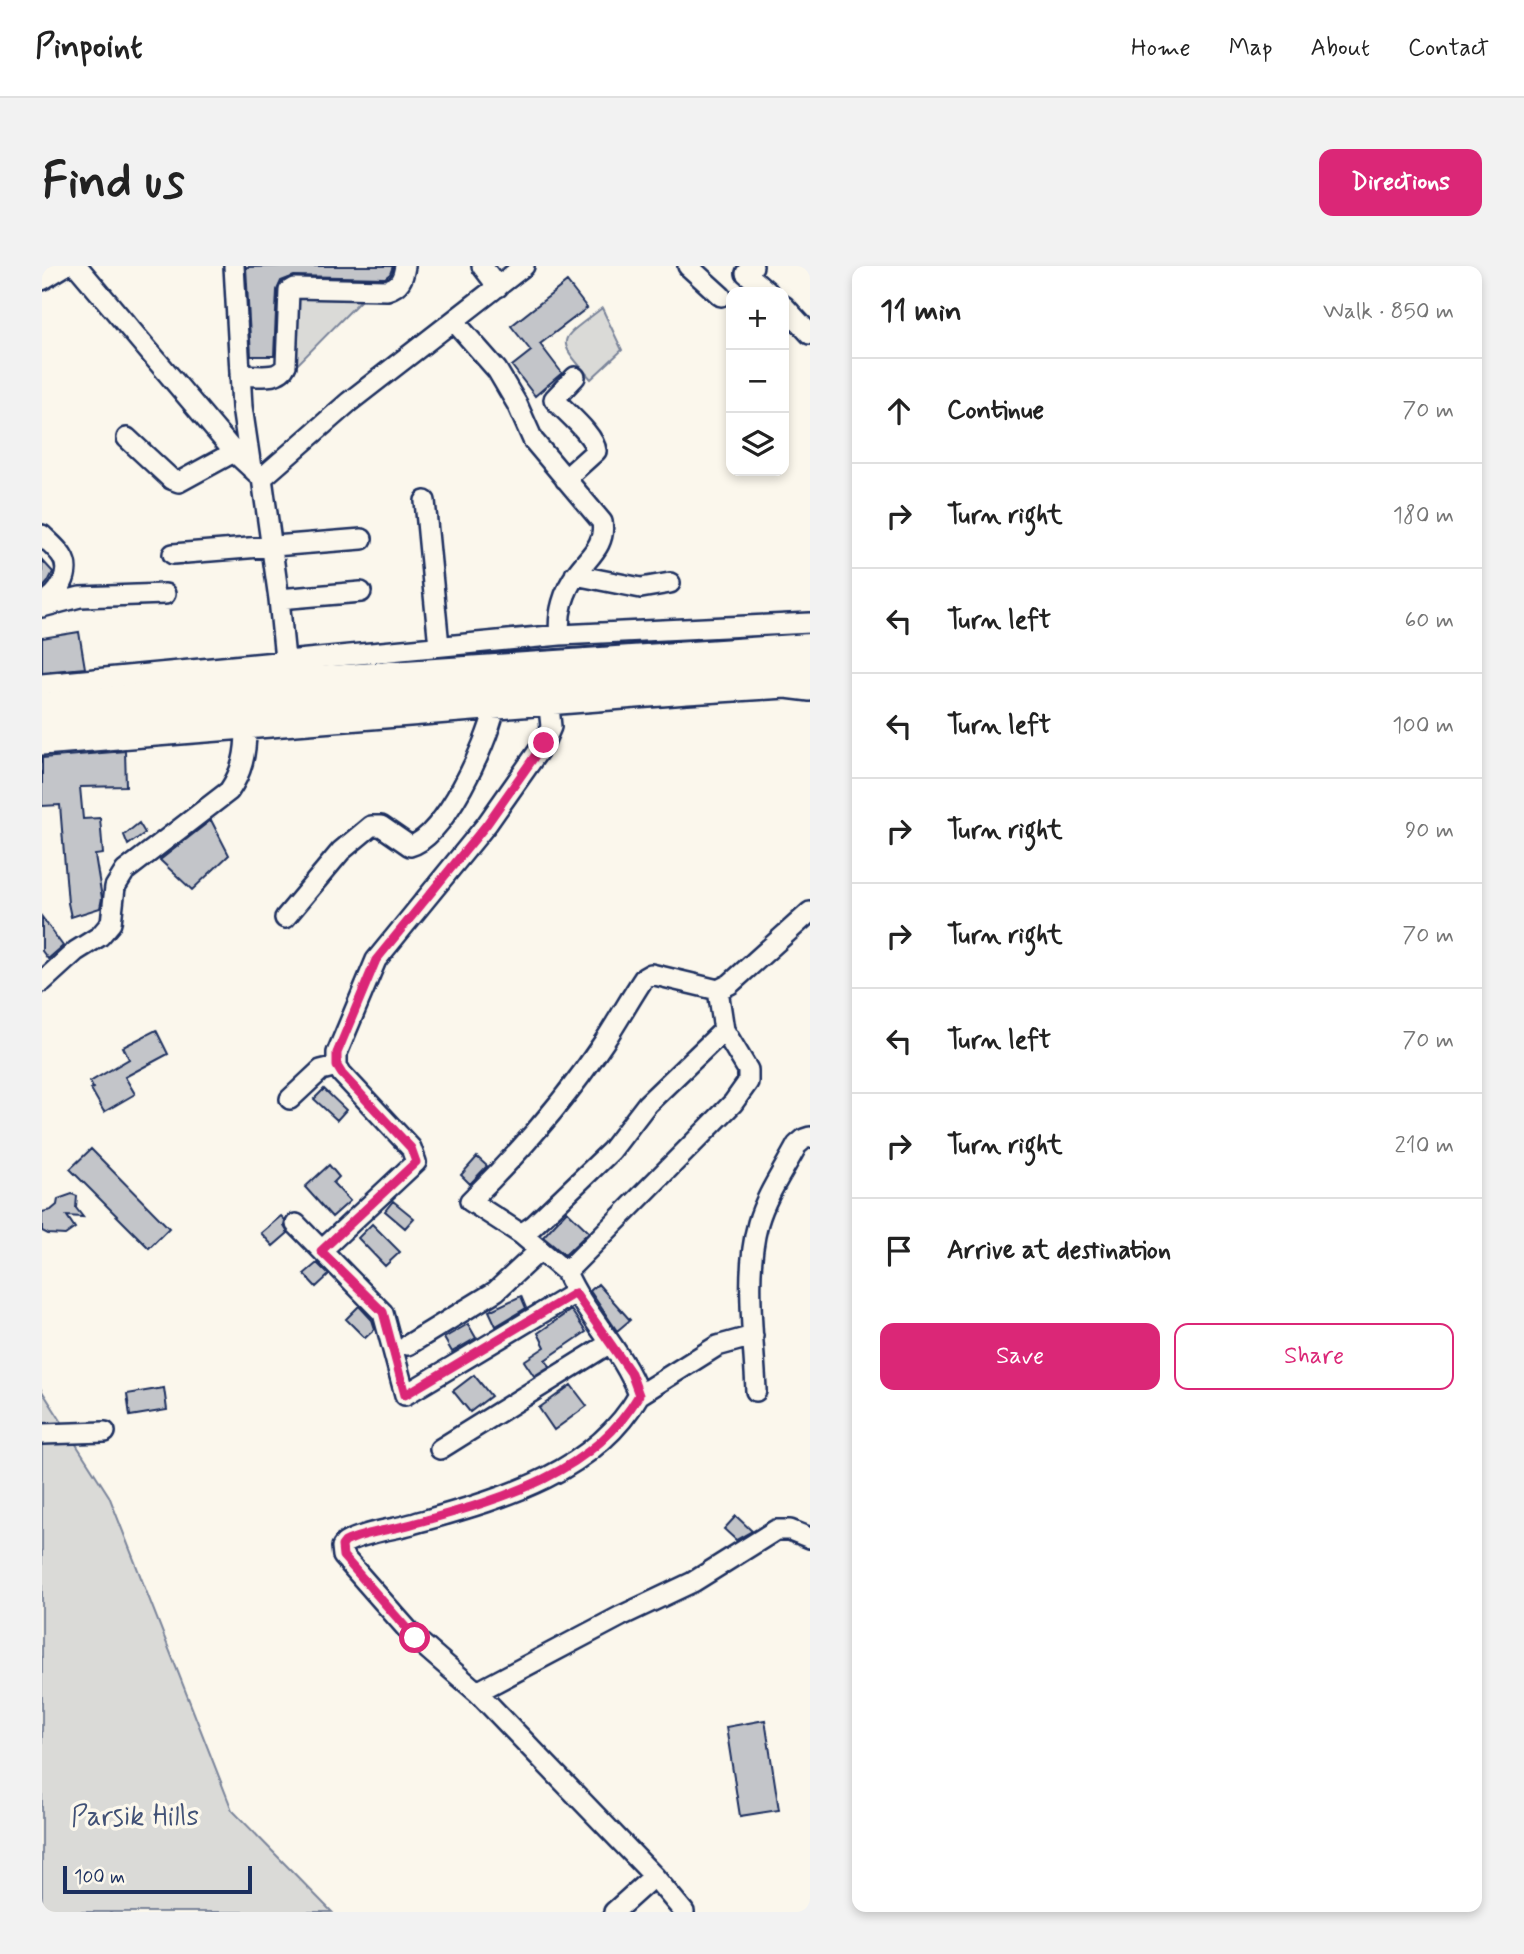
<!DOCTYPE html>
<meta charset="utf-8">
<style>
:root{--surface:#fff;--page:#f2f2f2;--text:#222;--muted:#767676;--line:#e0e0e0;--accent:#db2777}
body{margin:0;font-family:Mynerve,sans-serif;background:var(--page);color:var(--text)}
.controls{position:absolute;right:21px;top:21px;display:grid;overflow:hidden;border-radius:14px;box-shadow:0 4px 10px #0003}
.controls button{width:63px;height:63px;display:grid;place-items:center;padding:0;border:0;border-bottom:2px solid var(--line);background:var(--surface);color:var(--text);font:35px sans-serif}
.scale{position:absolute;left:21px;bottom:18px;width:189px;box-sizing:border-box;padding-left:7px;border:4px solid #1b2f5e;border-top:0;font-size:19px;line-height:24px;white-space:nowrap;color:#1b2f5e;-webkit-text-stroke:5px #fbf7ec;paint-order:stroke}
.stop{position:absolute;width:21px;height:21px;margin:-16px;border:5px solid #db2777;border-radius:50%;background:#fff}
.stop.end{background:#db2777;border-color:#fff;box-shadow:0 2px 7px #0008}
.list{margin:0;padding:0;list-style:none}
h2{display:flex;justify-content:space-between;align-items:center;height:91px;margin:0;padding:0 28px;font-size:30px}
h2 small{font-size:23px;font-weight:400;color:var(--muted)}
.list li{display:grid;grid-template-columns:46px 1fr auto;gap:21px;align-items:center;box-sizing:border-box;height:105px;padding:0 28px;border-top:2px solid var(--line)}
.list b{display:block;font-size:26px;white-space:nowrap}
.list em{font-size:23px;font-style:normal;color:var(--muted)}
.actions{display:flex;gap:14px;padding:21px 28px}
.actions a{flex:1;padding:16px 0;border:2px solid var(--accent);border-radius:14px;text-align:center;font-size:24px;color:var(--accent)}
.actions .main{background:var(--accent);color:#fff}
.icon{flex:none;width:38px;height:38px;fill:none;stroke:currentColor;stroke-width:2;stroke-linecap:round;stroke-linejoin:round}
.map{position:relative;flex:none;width:768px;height:1646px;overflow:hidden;border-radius:14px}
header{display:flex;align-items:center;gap:42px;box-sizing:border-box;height:98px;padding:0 35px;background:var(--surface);border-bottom:2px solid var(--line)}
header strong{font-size:33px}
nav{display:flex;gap:38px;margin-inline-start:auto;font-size:24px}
.intro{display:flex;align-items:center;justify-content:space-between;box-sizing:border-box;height:168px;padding:0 42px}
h1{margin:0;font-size:49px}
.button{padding:18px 32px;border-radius:14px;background:var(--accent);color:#fff;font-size:24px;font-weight:700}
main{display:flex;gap:42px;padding:0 42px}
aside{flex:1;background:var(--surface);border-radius:14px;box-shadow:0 4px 10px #0003}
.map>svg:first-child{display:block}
.green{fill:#dadad7;stroke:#7a849a;stroke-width:2}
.building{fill:#c3c5c9;stroke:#1b2f5e;stroke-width:2}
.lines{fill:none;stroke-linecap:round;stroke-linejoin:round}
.minor-casing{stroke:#1b2f5e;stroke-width:24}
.highway-casing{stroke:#1b2f5e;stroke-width:32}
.minor{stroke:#fbf7ec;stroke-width:19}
.highway{stroke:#fbf7ec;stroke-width:26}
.route{stroke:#db2777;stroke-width:9}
.labels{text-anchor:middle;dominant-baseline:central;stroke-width:7;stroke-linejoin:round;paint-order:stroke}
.park-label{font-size:28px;fill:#415176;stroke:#fbf7ec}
</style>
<header>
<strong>Pinpoint</strong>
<nav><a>Home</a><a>Map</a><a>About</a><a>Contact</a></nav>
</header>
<div class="intro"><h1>Find us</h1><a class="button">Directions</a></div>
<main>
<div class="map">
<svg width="768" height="1646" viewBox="0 0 768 1646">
<rect width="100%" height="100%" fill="#fbf7ec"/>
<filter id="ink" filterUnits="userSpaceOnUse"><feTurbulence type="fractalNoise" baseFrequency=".0143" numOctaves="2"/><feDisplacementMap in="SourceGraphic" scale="14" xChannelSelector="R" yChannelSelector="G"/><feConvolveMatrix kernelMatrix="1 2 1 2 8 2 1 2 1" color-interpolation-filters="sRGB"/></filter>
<g filter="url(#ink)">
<path class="green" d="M 325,28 L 254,100 L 252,30 Z
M 560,42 L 580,84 L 549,113 C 511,70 517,76 560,42 Z
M 0,1125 L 67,1230 L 190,1544 L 290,1646 L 0,1646 Z"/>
<path class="building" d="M 239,0 L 351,0 L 348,8 L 343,12 L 252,10 L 239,15 L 235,24 L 232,90 L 209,90 L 204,1 Z
M 525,16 L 545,42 L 498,78 L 520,107 L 493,130 L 470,100 L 489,85 L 469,60 Z
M 0,294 L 11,306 L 6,316 L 0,323 Z
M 37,366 L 43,402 L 0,406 L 0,372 Z
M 83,485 L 84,520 L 38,521 L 41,553 L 58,552 L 61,588 L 53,589 L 60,632 L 58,642 L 29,651 L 26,637 L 18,539 L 0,540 L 0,492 Z
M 169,554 L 187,589 L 150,624 L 118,594 Z
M 97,557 L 103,567 L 86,579 L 82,569 Z
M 0,651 L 21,680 L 6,693 L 0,685 Z
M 114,764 L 126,788 L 83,811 L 93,828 L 62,846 L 49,823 L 51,822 L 48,816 L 87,793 L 81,781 Z
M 282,823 L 304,844 L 295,854 L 272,833 Z
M 49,883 L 127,962 L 107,982 L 28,903 Z
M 435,891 L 445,900 L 428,918 L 419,909 Z
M 287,899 L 297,911 L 291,917 L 308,935 L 290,951 L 263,921 Z
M 30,928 L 35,930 L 34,942 L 41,951 L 25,950 L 33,962 L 23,969 L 6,968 L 0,965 L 0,946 L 9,944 L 15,939 L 16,933 Z
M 351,935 L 372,952 L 363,962 L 343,945 Z
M 525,945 L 547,966 L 523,989 L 501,971 Z
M 239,950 L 243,954 L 242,960 L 246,967 L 231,980 L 219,967 Z
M 330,958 L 358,986 L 343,1000 L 316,972 Z
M 275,997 L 287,1009 L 274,1021 L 262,1008 Z
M 556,1018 L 588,1054 L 575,1065 L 548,1025 Z
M 479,1030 L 484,1042 L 454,1060 L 447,1045 Z
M 317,1040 L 330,1054 L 333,1063 L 323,1072 L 304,1053 Z
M 529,1044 L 544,1066 L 503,1094 L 508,1100 L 492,1110 L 482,1095 L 503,1081 L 496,1067 Z
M 426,1058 L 434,1072 L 410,1086 L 402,1072 Z
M 432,1109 L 449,1130 L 428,1146 L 411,1125 Z
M 529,1119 L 545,1140 L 512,1164 L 497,1142 Z
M 122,1122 L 125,1144 L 88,1150 L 85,1128 Z
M 694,1250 L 710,1265 L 694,1274 L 682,1263 Z
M 723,1454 L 737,1544 L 698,1550 L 684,1461 Z"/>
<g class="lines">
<g class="minor-casing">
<path id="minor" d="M 35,0 L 192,186 L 220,212 L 237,333 L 243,393
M 192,0 L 200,141 L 209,202
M 440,0 L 456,21
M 646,0 L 679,30
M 711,0 L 704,7 L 726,26
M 0,14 L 23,0
M 742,40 L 768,68
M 412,55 L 455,104 L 475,138 L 491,174 L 560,256 C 564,279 547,290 535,307 C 522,325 515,348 518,369
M 198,109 C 214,109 237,115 244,99 L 247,25 L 252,22 L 345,24 C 358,20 361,13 363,0
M 85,172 L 129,213 L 137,216 L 192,186
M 220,212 L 307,136 L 482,0
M 523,213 L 554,185 C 552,168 523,146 512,133 L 533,111
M 383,235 L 397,380
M 0,269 C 6,275 15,282 20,290 C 31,307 16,330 0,337
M 131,288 L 320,273
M 533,309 L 599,322 L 628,317
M 237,333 L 319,326
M 0,341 L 38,331 L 123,328
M 0,418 L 518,369 L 768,357
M 0,479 L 645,428 L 744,422 L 768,425
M 243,652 L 299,585 L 329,560 L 339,560 L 368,580 C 402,572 445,477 452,445
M 0,716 L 34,685 L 58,670 L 69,657 L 73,621 L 83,605 L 187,525 C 200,506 204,488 204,464
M 676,724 L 688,718 L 768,646
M 248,833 L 279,804 L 295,800
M 254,958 L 341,1047 L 363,1129 L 533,1027
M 479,968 L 491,960 L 569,885 L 605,838 L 682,764
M 280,984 L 374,896 L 369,882 L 300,808 L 295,800 L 295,787 L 334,694 L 445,558 L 502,477 L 509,461 L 507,440
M 524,1006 L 479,968 L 428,935 C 477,887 524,833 562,776 C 576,755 588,733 602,712 L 609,708 L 676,724 L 682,764 L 706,804 L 706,816 L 691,837 L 524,1006 C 543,1050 581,1084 597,1129 C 551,1210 454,1234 370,1258 C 349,1264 323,1266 303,1277 L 300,1281 L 301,1290 L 373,1372 L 435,1426 L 579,1350 L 651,1316 L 734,1264 L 748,1264 L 768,1272
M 366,1079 L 454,1025 L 498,984
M 714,1125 C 712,1073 702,1007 716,957 C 724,929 742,904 755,879 L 762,873 L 768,871
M 597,1129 L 675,1080 L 711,1070
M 0,1168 L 63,1166
M 398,1183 L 568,1077
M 435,1426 L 612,1610 L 642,1646
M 572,1646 L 612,1610"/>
</g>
<g class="highway-casing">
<path id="highway" d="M 0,440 L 258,415 L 768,381
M 0,463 L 259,438 L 768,404"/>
</g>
<use href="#minor" class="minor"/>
<use href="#highway" class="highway"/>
</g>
</g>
<g class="lines" filter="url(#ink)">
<path class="route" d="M 373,1372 L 301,1290 L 300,1280 L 303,1276 C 323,1266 349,1264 370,1258 C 455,1234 550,1210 597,1129 L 589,1107 L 533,1027 L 363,1129 L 341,1046 L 279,985 L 374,896 L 369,882 L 300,808 L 295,800 L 295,787 L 334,694 L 445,558 L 502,477"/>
</g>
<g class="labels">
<g class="park-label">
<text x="93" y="1551">Parsik Hills</text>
</g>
</g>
</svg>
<div class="controls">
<button>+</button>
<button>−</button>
<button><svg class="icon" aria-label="layers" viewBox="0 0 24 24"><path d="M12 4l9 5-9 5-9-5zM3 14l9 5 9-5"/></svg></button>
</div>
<div class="scale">100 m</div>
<div class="stop" style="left:373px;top:1372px"></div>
<div class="stop end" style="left:502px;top:477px"></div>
</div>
<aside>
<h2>11 min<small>Walk · 850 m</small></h2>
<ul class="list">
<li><svg class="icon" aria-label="ahead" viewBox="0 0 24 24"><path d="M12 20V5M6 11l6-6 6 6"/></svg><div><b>Continue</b></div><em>70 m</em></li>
<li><svg class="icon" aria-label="right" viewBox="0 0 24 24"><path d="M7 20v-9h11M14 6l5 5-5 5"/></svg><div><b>Turn right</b></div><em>180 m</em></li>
<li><svg class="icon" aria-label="left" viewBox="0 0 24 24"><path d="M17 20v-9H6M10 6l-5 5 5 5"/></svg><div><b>Turn left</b></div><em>60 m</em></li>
<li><svg class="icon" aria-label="left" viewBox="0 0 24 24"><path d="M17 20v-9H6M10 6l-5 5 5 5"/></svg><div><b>Turn left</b></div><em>100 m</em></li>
<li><svg class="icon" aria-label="right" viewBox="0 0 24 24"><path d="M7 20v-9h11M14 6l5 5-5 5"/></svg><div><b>Turn right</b></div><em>90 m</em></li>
<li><svg class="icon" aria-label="right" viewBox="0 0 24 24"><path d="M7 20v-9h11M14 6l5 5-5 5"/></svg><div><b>Turn right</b></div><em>70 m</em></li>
<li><svg class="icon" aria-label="left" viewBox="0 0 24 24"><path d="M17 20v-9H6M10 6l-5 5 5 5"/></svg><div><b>Turn left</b></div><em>70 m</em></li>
<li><svg class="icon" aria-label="right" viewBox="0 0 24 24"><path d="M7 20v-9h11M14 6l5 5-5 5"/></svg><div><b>Turn right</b></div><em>210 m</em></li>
<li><svg class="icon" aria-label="arrive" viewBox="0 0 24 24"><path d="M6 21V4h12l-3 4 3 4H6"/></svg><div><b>Arrive at destination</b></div></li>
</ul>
<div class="actions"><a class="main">Save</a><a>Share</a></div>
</aside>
</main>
